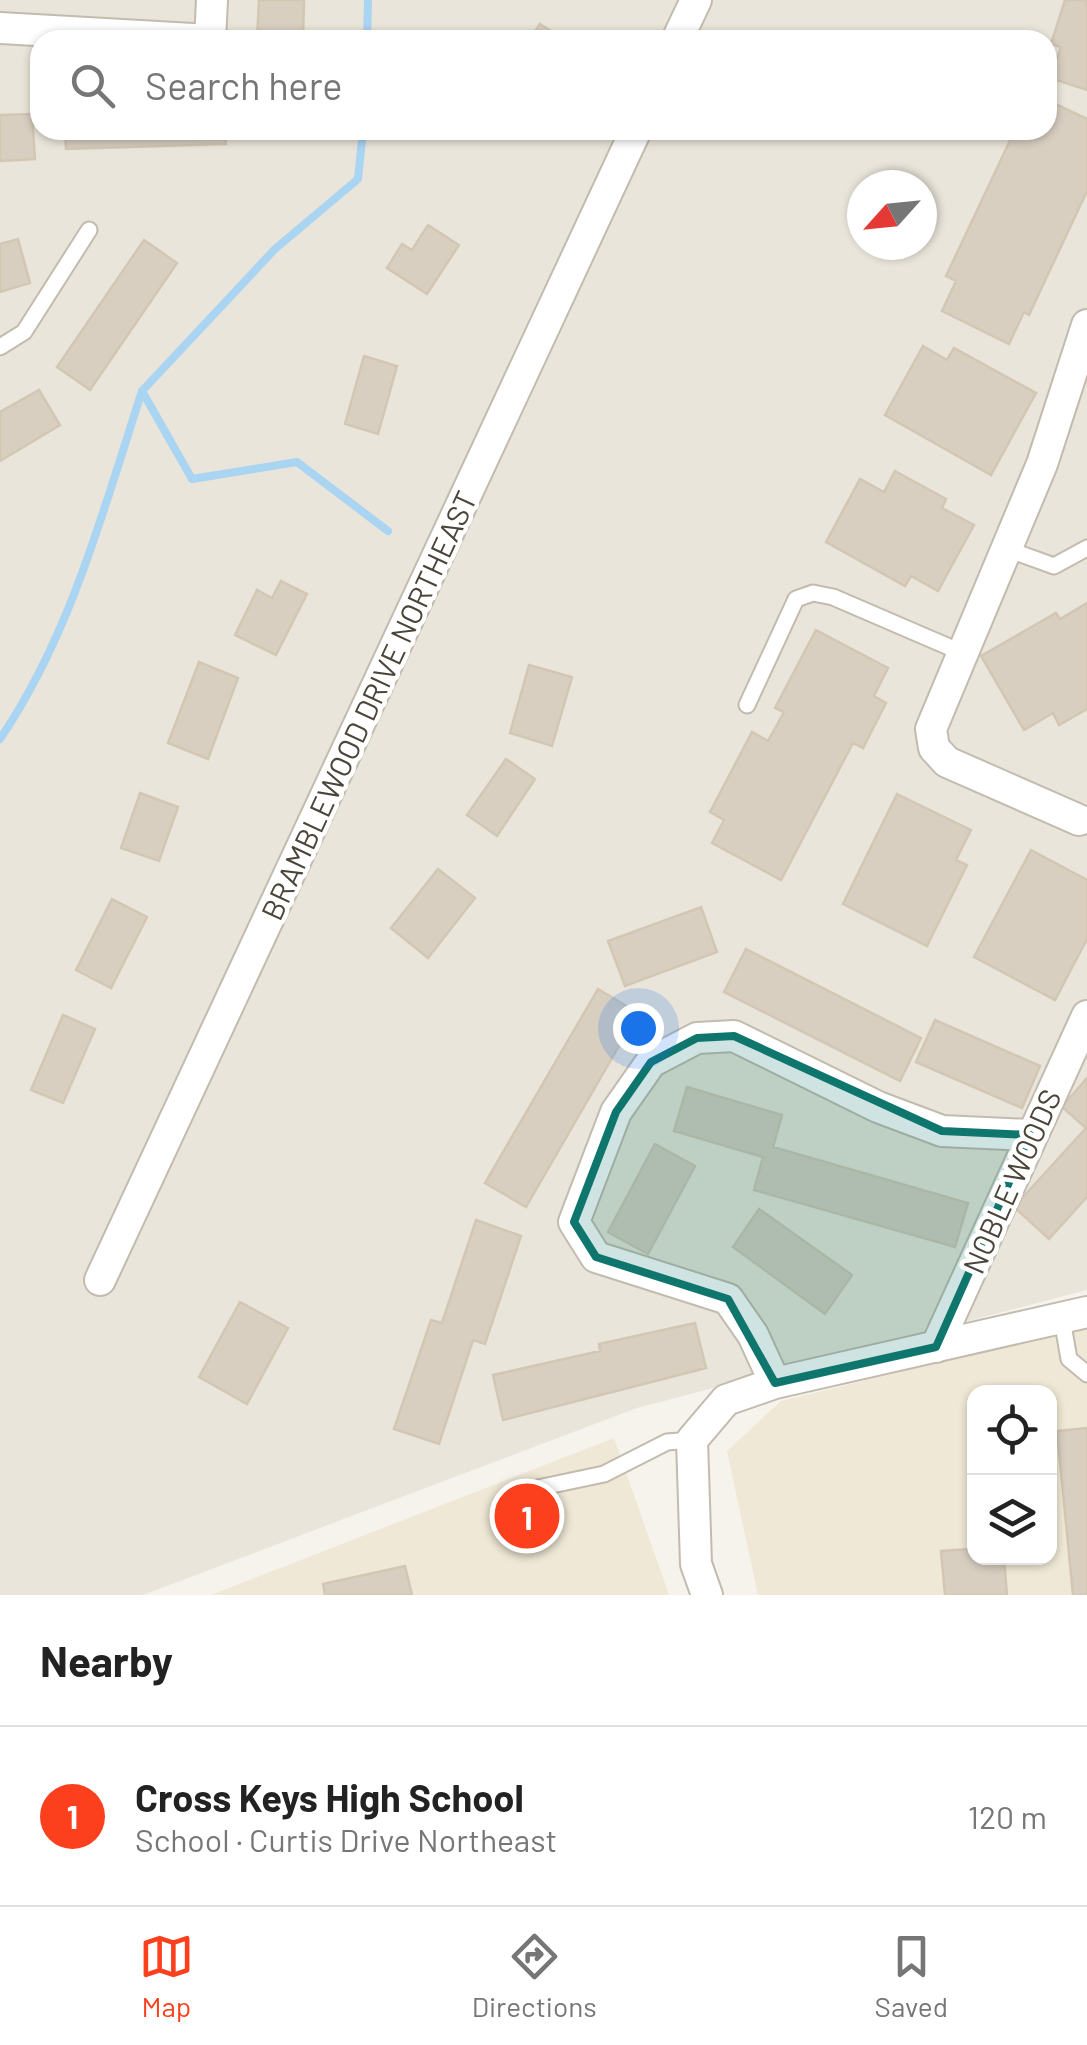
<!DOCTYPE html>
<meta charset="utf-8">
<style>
:root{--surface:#fff;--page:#f6f6f6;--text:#222;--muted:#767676;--line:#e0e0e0;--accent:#fc3f1d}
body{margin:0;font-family:Barlow,sans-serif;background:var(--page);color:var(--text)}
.controls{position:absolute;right:30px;bottom:30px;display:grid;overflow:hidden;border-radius:20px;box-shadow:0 2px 8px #0004}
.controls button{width:90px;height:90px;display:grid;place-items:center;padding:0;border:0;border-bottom:2px solid var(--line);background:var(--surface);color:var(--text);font:50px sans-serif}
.compass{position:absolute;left:847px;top:170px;width:90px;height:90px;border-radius:50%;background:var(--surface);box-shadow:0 2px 8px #0004;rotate:243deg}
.you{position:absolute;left:638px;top:1028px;width:35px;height:35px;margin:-25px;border:8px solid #fff;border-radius:50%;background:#1a73e8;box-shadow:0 0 0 15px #1a73e833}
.badge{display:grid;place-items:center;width:65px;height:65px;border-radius:50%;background:var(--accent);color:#fff;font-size:32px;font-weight:700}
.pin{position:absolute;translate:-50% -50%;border:5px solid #fff;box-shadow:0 2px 10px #0006}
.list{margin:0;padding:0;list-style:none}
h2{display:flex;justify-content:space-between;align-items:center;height:130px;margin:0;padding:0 40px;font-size:42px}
h2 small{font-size:32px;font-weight:400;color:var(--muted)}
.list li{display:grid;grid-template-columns:65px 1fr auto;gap:30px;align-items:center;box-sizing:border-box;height:180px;padding:0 40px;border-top:2px solid var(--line)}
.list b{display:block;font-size:38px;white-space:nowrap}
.list p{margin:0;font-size:32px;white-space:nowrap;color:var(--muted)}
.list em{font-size:32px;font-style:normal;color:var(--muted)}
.icon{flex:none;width:55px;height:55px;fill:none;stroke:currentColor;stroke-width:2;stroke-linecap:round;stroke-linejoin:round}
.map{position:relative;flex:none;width:1087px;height:1595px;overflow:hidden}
.search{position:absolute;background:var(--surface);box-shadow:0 2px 8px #0004;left:30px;right:30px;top:30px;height:110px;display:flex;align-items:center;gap:25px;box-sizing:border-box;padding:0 35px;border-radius:30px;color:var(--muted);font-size:38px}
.sheet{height:310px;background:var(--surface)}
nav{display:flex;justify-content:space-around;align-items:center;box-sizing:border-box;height:140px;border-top:2px solid var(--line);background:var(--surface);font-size:28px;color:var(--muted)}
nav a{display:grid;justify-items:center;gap:5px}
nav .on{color:var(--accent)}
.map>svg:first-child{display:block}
.residential{fill:#eae5da;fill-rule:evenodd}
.education{fill:#efe8d6;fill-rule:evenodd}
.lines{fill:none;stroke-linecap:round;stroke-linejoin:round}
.stream{stroke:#a9d4f2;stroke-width:8}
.building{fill:#d8cfc1;stroke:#d3c7b4;stroke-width:2.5}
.lane-casing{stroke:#c2bbae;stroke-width:19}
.street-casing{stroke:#c2bbae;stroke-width:34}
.lane{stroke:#fff;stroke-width:15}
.street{stroke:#fff;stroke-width:30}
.marked{fill:#0f766e;fill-opacity:0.2;stroke:#0f766e;stroke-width:8;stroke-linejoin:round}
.labels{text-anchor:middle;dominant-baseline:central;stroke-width:9;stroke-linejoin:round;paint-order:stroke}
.street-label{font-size:30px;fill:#4b4439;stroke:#fff}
</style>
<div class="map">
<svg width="1087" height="1595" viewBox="0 0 1087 1595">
<rect width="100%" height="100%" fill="#f6f3ec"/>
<path class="residential" d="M 0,0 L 1087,0 L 1087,1290 L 637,1408 L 143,1595 L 0,1595 ZM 40,40 L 1047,40 L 1047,130 L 40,130 ZM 862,185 L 922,185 L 922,245 L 862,245 Z"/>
<path class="education" d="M 1087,1326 L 1087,1595 L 758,1595 L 727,1451 L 781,1401 ZM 974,1392 L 1050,1392 L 1050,1558 L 974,1558 Z
M 614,1438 L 669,1595 L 211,1595 Z"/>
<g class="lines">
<path class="stream" d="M 367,40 L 368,0
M 363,130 L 358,179 L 275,249 L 142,391 L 192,479 L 297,462 L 388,531
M 0,739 C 71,634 103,511 142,391"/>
</g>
<path class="building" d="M 259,0 L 304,0 L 303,40 L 257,40 Z
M 1065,0 L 1087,0 L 1087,90 L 1050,78 L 1061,47 L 1051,44 Z
M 540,24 L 565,40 L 529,40 Z
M 1047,100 L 1087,119 L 1087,191 L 1029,315 L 1024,312 L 1009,344 L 942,311 L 956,281 L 946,276 L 1015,130 L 1047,130 Z
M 32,114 L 35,159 L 0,161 L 0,115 Z
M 65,130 L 225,130 L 226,144 L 66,149 Z
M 428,225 L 459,245 L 427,294 L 387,268 L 402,244 L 412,250 Z
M 18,239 L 30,283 L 0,292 L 0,244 Z
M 144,240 L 177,263 L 90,390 L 57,367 Z
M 923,346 L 947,360 L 954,348 L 1036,393 L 991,475 L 885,415 Z
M 364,356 L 397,366 L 378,434 L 345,424 Z
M 39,390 L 60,425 L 0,461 L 0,412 Z
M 895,471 L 946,499 L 942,508 L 974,525 L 938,591 L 911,576 L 905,586 L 826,542 L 860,479 L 884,492 Z
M 281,581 L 307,594 L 276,655 L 235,635 L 257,590 L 272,598 Z
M 1087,603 L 1087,709 L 1059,725 L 1053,713 L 1024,730 L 981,656 L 1056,613 L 1060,619 Z
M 816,630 L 888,668 L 874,696 L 886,703 L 863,748 L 853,743 L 781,880 L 712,843 L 724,820 L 710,812 L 752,732 L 768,741 L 784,712 L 775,708 Z
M 199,662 L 238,678 L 208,759 L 168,743 Z
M 529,665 L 572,677 L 552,746 L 510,733 Z
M 506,759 L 535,779 L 497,836 L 467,815 Z
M 140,793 L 178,807 L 159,861 L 121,848 Z
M 897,794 L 971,830 L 956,860 L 967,865 L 927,946 L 843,904 Z
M 1031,850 L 1087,880 L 1087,939 L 1055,1000 L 974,957 Z
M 438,869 L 475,898 L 428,958 L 391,928 Z
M 112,899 L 147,917 L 111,988 L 76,970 Z
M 701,907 L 717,952 L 625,986 L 608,941 Z
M 746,949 L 921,1038 L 900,1081 L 724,992 Z
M 598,989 L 638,1013 L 526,1207 L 485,1183 Z
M 63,1015 L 95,1029 L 63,1103 L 31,1090 Z
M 935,1020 L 1040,1066 L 1022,1108 L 916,1062 Z
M 1087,1078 L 1087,1197 L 1049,1239 L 1014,1207 L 1086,1128 L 1062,1107 Z
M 687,1087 L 782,1115 L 773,1147 L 968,1203 L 955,1247 L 754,1190 L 763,1157 L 674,1131 Z
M 655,1144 L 695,1166 L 648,1254 L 608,1232 Z
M 759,1209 L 852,1275 L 825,1314 L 733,1247 Z
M 476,1220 L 521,1236 L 485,1344 L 473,1340 L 439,1444 L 394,1429 L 431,1320 L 442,1323 Z
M 240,1302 L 288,1328 L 247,1404 L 199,1377 Z
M 695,1323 L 706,1368 L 503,1420 L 493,1375 L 600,1351 L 599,1344 Z
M 1087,1428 L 1087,1595 L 1073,1595 L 1057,1431 Z
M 969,1549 L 974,1558 L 1004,1558 L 1007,1595 L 945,1595 L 941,1551 Z
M 405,1566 L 412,1595 L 325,1595 L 323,1584 Z"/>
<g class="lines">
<g class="lane-casing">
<path id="lane" d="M 0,347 L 24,332 L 89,230
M 1007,549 L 1054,566 L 1087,548
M 747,705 L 796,599 L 813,593 L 833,597 L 963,653
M 1062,1319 L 1069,1359 L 1087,1374
M 533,1489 L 604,1474 L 667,1442 L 692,1440"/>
</g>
<g class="street-casing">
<path id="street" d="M 0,28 L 210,40 L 212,0
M 677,40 L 696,0
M 1079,820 L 947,762 L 934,748 L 931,729 L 1042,464 L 1087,325
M 100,1280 L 636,130
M 936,1347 L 1087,1016
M 775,1383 L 753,1335 L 728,1299 L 596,1257 L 574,1222 L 616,1112 L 651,1062 L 697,1038 L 734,1036 L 878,1107 L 942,1131 L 1030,1135
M 707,1595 L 696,1564 L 692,1440 L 726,1400 L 775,1383 L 1087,1312"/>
</g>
<use href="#lane" class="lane"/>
<use href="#street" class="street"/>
</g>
<path class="marked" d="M 734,1036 L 942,1131 L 1030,1135 L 936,1347 L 775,1383 L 728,1299 L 596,1257 L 574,1222 L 616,1112 L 651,1062 L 697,1038 Z"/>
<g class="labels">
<g class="street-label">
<text transform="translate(368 705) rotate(-65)">BRAMBLEWOOD DRIVE NORTHEAST</text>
<text transform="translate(1011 1181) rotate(-66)">NOBLE WOODS</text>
</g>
</g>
</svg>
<div class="controls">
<button><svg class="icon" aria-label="locate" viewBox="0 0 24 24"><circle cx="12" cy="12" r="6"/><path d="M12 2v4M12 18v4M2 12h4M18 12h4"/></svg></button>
<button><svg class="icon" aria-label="layers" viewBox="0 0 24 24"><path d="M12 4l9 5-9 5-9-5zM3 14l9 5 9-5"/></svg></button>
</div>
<svg class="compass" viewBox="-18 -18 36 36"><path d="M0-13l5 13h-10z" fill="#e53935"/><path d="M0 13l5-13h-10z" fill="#767676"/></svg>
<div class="you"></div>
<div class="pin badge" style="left:527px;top:1516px">1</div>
<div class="search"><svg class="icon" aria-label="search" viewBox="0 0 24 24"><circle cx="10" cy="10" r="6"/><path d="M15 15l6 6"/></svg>Search here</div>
</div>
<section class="sheet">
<h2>Nearby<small></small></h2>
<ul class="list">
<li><span class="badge">1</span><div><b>Cross Keys High School</b><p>School · Curtis Drive Northeast</p></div><em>120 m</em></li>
</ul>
</section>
<nav>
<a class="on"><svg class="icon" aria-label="map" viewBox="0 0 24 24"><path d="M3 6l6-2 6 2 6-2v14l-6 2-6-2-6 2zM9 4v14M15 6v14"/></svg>Map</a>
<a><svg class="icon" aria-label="directions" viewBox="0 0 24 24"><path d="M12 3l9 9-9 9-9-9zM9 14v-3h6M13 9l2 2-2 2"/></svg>Directions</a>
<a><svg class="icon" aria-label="saved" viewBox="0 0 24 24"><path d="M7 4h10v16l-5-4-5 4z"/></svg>Saved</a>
</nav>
